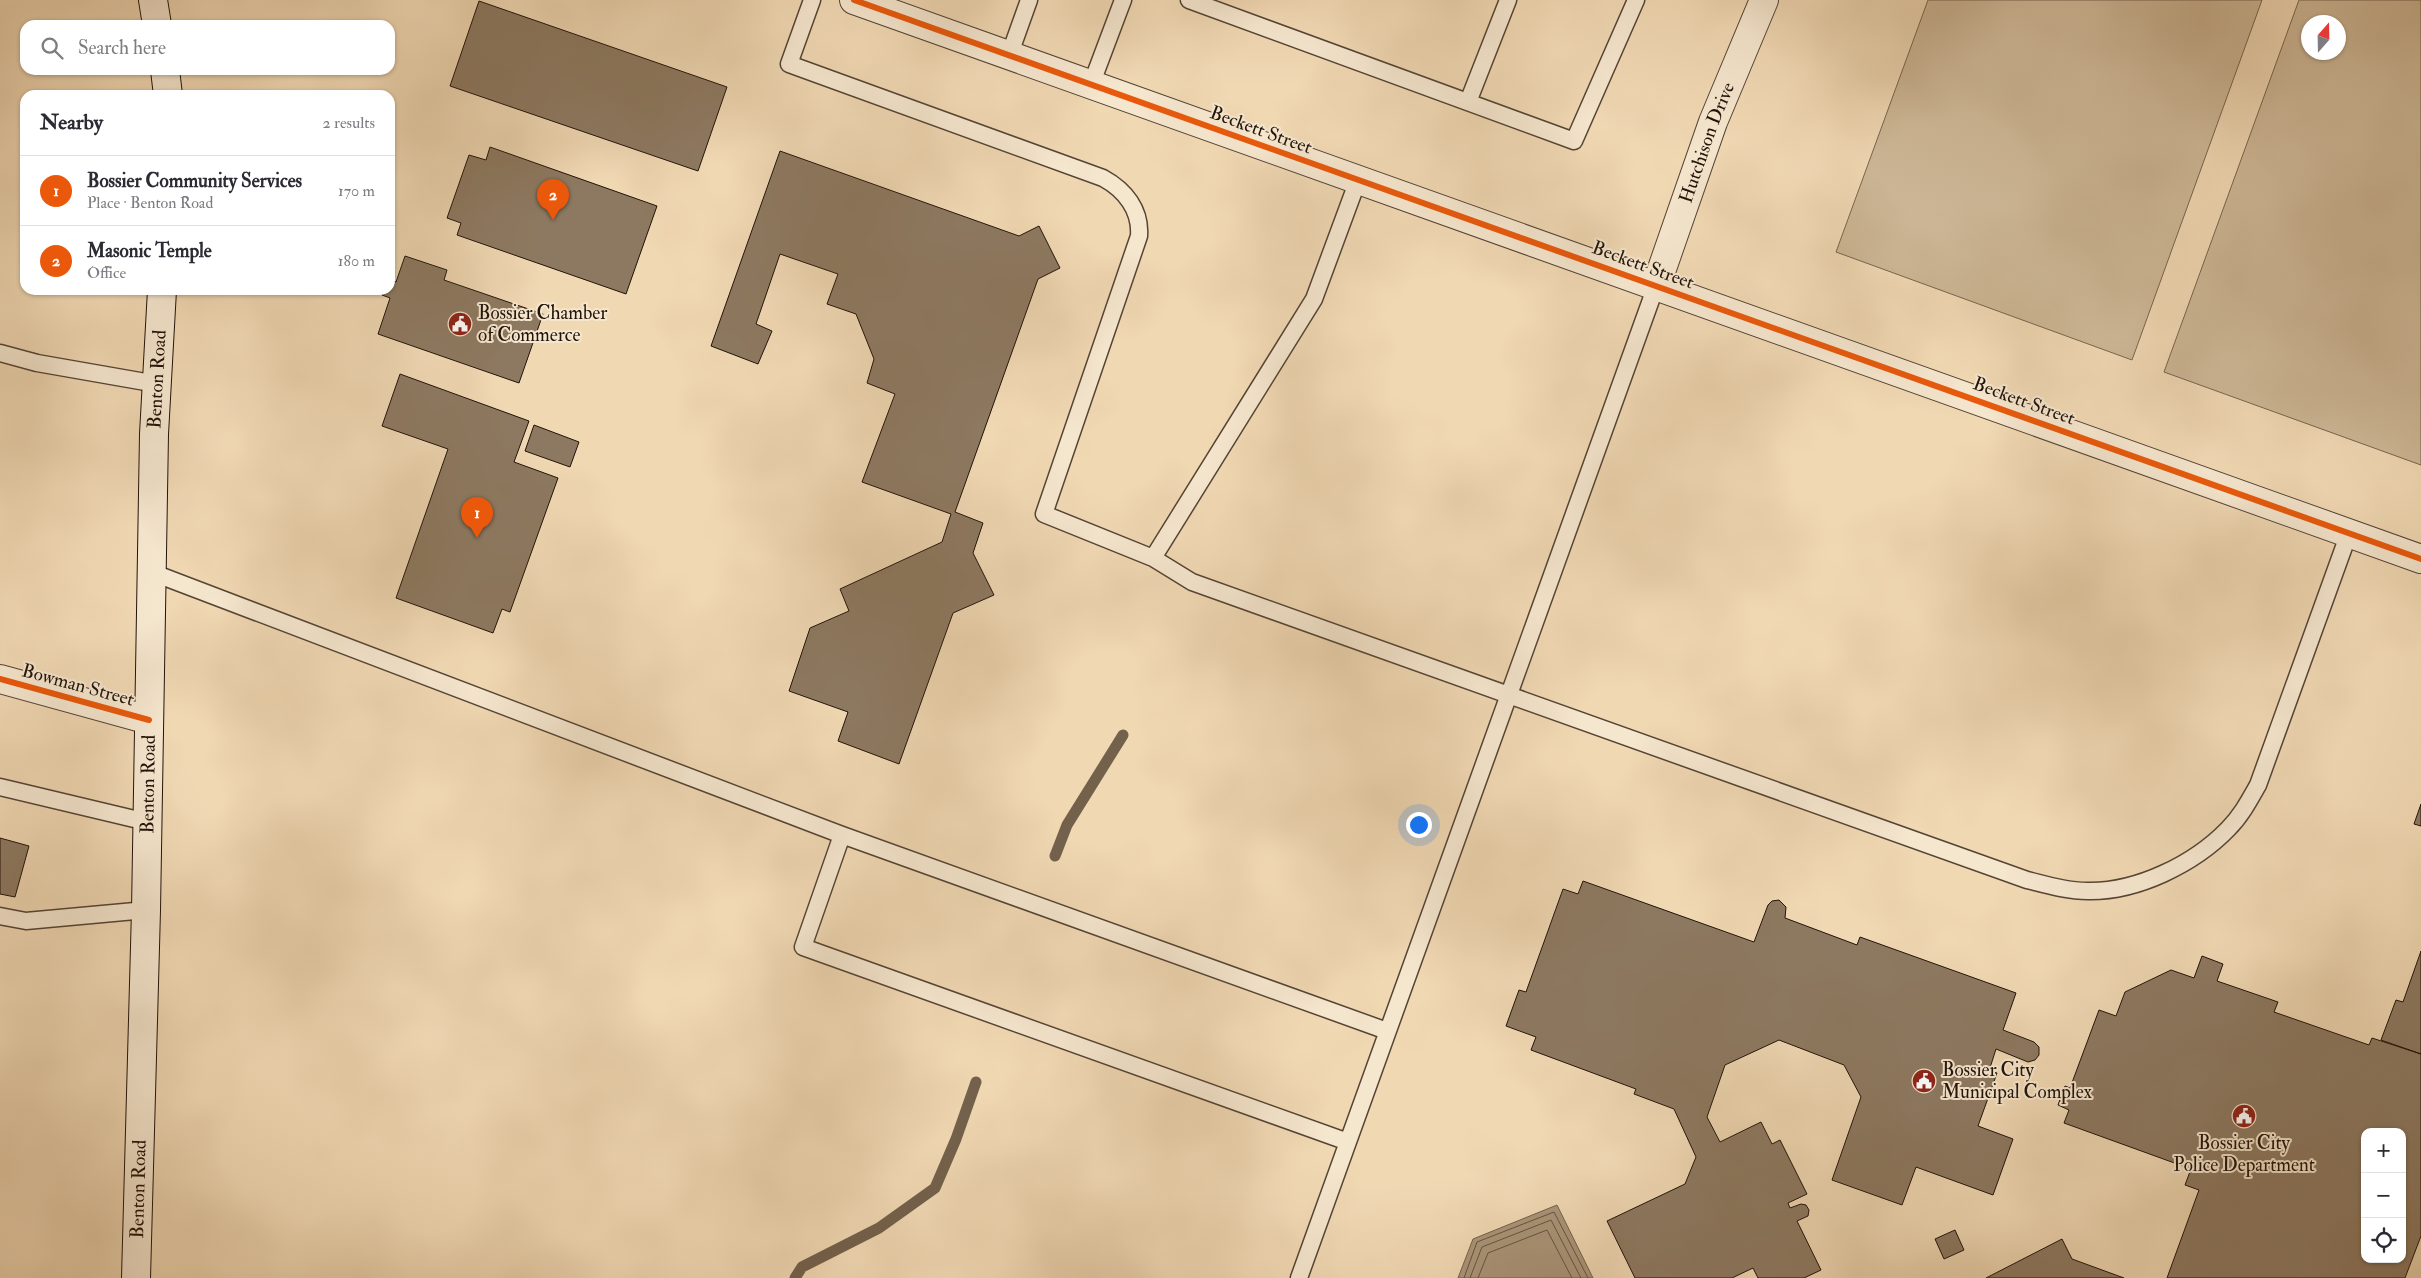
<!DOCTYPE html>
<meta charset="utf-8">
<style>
:root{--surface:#fff;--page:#f2f2f3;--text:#2b2b33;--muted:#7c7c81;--line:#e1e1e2;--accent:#ea580c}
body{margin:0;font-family:"IM FELL Double Pica",serif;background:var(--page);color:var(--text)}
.controls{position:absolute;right:15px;bottom:15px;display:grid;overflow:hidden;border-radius:10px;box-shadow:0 1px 4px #0004}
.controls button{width:45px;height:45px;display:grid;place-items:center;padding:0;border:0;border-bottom:1px solid var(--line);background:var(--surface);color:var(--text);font:25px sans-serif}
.compass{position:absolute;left:2301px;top:15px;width:45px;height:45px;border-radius:50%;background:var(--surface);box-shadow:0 1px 4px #0004;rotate:20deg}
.you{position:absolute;left:1418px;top:824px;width:18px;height:18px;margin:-12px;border:4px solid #fff;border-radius:50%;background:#1a73e8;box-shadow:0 0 0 8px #1a73e833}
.badge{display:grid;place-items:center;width:32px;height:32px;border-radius:50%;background:var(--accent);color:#fff;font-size:16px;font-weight:700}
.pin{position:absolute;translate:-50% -41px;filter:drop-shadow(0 1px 2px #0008)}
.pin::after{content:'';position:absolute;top:26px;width:18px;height:15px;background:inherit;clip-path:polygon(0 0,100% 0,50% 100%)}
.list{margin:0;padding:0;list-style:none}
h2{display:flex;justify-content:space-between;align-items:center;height:65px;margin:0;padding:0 20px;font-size:21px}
h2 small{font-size:16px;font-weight:400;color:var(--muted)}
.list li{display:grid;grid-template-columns:32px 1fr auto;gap:15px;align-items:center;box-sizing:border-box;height:70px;padding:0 20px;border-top:1px solid var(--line)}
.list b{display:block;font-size:19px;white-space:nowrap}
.list p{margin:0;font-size:16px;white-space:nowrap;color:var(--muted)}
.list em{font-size:16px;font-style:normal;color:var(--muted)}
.icon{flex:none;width:28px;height:28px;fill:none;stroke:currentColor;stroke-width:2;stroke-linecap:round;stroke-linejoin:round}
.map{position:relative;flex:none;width:2421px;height:1278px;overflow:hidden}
.search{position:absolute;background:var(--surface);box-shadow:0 1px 4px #0004;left:20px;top:20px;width:375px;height:55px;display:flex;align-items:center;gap:12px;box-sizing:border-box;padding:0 18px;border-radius:15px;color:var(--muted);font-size:19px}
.panel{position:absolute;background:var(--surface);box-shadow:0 1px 4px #0004;left:20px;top:90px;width:375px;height:205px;border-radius:15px}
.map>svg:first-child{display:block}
.green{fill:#cdb796;stroke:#776550;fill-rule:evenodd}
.water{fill:#aa9579;stroke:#73614c}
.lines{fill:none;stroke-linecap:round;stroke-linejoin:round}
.shore{stroke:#665441;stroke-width:1}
.stream{stroke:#73614c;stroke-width:11}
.building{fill:#8d7961;stroke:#211309;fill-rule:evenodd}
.lane-casing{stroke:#554434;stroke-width:19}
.street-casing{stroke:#554434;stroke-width:30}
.secondary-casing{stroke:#211309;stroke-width:30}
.lane{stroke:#f5e6ce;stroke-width:16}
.street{stroke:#f5e6ce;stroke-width:28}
.secondary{stroke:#f5e6ce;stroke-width:28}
.cycleway-casing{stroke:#f5e6ce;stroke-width:9}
.cycleway{stroke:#e8590c;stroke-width:6}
.labels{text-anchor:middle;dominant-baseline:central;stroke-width:4;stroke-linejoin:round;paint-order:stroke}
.street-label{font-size:19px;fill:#211309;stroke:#f5e6ce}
.poi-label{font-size:19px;fill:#211309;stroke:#f5e6ce;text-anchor:start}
</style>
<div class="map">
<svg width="2421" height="1278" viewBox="0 0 2421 1278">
<rect width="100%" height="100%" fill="#f0d8b3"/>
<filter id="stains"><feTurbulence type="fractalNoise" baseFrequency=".004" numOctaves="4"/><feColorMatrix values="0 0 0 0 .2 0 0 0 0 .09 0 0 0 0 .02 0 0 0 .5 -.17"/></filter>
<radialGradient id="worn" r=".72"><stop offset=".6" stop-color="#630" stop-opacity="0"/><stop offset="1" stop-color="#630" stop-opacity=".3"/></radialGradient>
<path class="green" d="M 1928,0 L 2262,0 L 2132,360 L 1836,252 Z
M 2299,0 L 2421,0 L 2421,465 L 2164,372 ZM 2308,22 L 2338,22 L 2338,52 L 2308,52 Z"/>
<path class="water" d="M 1557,1205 L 1593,1278 L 1458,1278 L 1473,1239 Z"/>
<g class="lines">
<path class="shore" d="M 1464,1278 L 1477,1242 L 1554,1212 L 1588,1278
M 1470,1278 L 1482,1247 L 1551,1220 L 1581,1278
M 1478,1278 L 1488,1253 L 1547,1230 L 1572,1278"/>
<path class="stream" d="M 1055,856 L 1067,825 L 1123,735
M 795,1278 L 802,1267 L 879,1228 L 935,1188 L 956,1139 L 976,1082"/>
</g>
<path class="building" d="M 479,1 L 727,87 L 698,171 L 450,86 Z
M 490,147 L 657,206 L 626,294 L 457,235 L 461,223 L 447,218 L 469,155 L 486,160 Z
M 780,151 L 1019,236 L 1039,226 L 1060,268 L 1038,279 L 955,512 L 983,523 L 973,553 L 994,595 L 953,613 L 899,764 L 838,741 L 848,712 L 789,691 L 810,628 L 849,611 L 840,589 L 942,542 L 951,514 L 862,482 L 895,394 L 867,383 L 874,359 L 856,314 L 827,304 L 838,274 L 780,254 L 756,324 L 772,331 L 758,364 L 711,346 Z
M 405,256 L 447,270 L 444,280 L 543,314 L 519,383 L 378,334 L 390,298 L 382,295 L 383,290 L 390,290 L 390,280 L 396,282 Z
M 400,374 L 529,421 L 514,462 L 558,478 L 510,612 L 502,609 L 493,633 L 396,598 L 448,449 L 382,426 Z
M 534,425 L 579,442 L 570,467 L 525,451 Z
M 2421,804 L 2421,826 L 2414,824 Z
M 0,838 L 29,846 L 15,897 L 0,894 Z
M 1583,881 L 1754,942 L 1768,905 L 1772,901 L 1779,900 L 1786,907 L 1785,918 L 1857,945 L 1860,937 L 2016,993 L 2003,1030 L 2034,1042 L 2039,1047 L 2039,1055 L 2035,1060 L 2028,1062 L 1996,1049 L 1989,1071 L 1997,1073 L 1978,1126 L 2013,1139 L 1993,1195 L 1916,1167 L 1902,1205 L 1832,1180 L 1861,1097 L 1844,1065 L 1779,1040 L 1725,1065 L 1707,1117 L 1720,1142 L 1761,1122 L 1772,1144 L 1780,1140 L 1807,1194 L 1788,1203 L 1790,1208 L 1801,1204 L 1806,1205 L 1809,1210 L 1808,1216 L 1797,1221 L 1821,1270 L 1804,1278 L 1758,1278 L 1753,1268 L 1732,1278 L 1635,1278 L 1607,1221 L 1685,1184 L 1696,1157 L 1674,1109 L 1634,1094 L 1636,1089 L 1531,1050 L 1536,1037 L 1506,1026 L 1519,990 L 1526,992 L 1563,889 L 1578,894 Z
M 2421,951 L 2421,1054 L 2381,1040 L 2396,1000 L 2403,1002 Z
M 2202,956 L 2223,964 L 2217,981 L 2278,1002 L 2274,1012 L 2369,1045 L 2372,1038 L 2421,1054 L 2421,1236 L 2405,1278 L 2167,1278 L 2199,1190 L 2185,1185 L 2191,1169 L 2064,1123 L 2069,1110 L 2058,1105 L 2065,1086 L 2070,1088 L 2099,1010 L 2116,1016 L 2125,992 L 2171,970 L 2194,978 ZM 2365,1132 L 2402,1132 L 2402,1259 L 2365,1259 Z
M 1955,1230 L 1964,1250 L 1944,1259 L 1935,1239 Z
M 2062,1239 L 2072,1259 L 2124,1278 L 1986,1278 Z"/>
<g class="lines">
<g class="lane-casing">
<path id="lane" d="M 812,0 L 789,64 L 1103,178 C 1125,190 1141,210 1139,236 L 1044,514 L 1153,558 L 1192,582 L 2027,880 C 2047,885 2067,891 2088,891 C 2137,892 2194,864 2228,829 C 2241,816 2249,801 2258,785 L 2349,533
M 1189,0 L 1574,141 L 1636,0
M 1009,56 L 1029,0
M 1091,85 L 1123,0
M 1468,102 L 1508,0
M 0,353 L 37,363 L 157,384
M 1153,558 L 1314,299 L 1358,180
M 151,572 L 842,835 L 1387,1031
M 0,787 L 147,822
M 842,835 L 803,947 L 1348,1142
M 0,916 L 26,921 L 146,910
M 1299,1278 L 1656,286"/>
</g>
<g class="street-casing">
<g id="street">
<path d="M 854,0 L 2421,559"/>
<path id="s1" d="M 1656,286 L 1713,122 L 1764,0"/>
<path d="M 0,679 L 149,720"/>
</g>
</g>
<g class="secondary-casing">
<g id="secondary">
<path d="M 153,0 L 157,25"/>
<path d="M 165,70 L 168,95"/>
<path id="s2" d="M 136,1278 L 146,910 L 154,434 L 162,290"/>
</g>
</g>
<use href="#lane" class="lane"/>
<use href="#street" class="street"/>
<use href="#secondary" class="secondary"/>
<g class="cycleway-casing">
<path id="cycleway" d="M 854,0 L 2421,559
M 0,679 L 149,720"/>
</g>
<use href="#cycleway" class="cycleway"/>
</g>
<defs>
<g id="civic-disc" transform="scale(1.25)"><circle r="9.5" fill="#8f2418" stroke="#f5e6ce"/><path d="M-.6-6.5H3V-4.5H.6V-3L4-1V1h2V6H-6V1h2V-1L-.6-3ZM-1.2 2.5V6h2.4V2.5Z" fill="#fff"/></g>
</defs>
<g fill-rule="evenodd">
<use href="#civic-disc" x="460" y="324"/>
<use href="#civic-disc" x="1924" y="1081"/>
<use href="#civic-disc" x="2244" y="1116"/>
</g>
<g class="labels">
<g class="street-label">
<text transform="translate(1261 130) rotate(20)">Beckett Street</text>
<text stroke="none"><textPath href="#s1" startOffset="152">Hutchison Drive</textPath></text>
<text transform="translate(1643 265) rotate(20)">Beckett Street</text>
<text stroke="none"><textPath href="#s2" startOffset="899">Benton Road</textPath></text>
<text transform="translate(2024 401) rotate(20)">Beckett Street</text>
<text transform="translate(78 685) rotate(15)">Bowman Street</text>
<text stroke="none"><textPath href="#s2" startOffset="494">Benton Road</textPath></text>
<text stroke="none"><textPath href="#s2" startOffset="89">Benton Road</textPath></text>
</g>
<g class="poi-label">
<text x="478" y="313">Bossier Chamber<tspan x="478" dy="22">of Commerce</tspan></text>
<text x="1942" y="1070">Bossier City<tspan x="1942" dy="22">Municipal Complex</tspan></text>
<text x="2244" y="1143" text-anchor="middle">Bossier City<tspan x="2244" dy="22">Police Department</tspan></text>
</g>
</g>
<rect width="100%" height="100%" filter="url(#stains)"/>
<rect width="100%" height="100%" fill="url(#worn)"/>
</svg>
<div class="controls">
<button>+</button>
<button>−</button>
<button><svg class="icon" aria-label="locate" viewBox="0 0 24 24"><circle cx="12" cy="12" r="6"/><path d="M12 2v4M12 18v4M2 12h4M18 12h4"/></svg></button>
</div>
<svg class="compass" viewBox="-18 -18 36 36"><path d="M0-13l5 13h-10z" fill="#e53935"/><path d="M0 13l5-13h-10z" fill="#7c7c81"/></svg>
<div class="you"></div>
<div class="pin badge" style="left:477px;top:538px">1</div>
<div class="pin badge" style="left:553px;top:220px">2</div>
<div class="search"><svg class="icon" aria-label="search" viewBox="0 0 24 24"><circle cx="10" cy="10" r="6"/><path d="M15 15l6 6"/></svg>Search here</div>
<section class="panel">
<h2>Nearby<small>2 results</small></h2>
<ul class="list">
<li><span class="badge">1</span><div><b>Bossier Community Services</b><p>Place · Benton Road</p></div><em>170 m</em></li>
<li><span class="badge">2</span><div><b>Masonic Temple</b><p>Office</p></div><em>180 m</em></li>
</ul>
</section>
</div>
